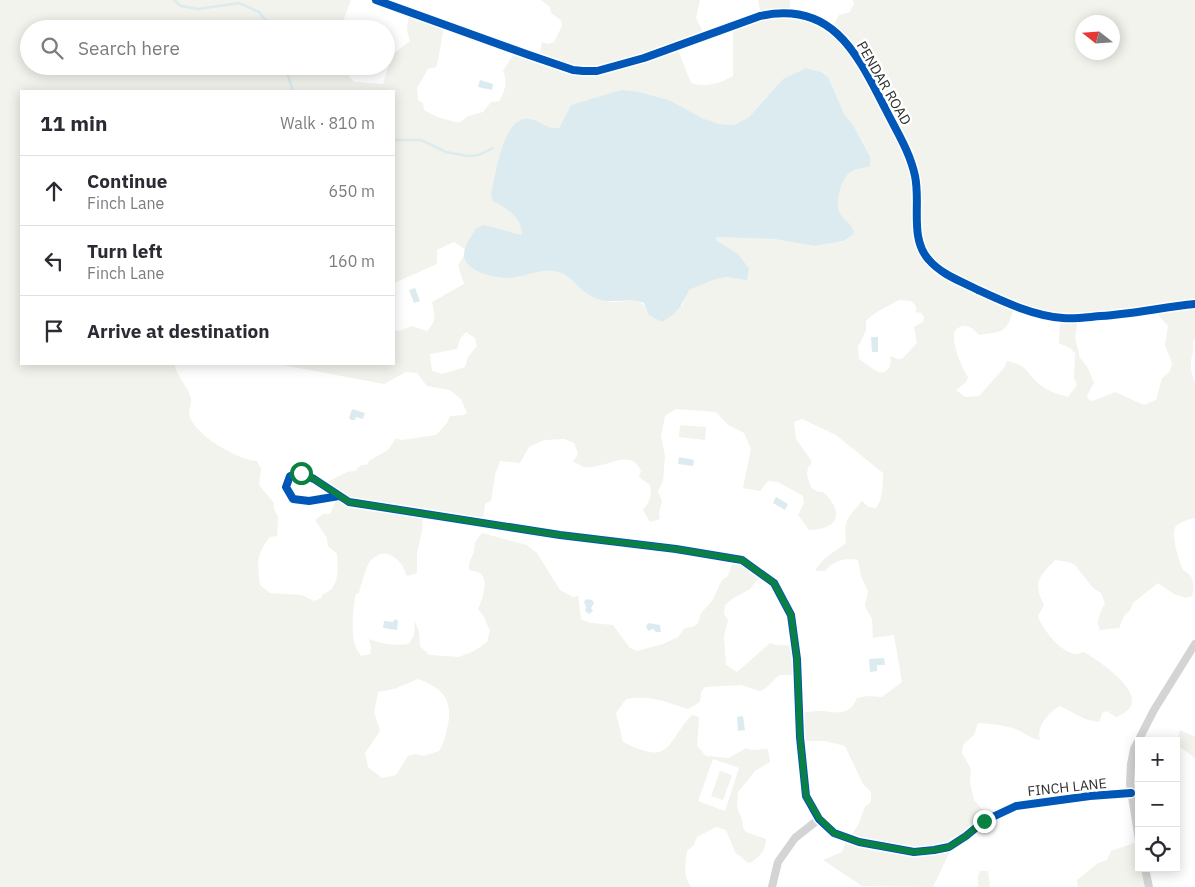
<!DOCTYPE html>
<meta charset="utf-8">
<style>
:root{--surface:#fff;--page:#f7f7f7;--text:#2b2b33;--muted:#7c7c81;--line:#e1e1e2}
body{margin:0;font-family:"IBM Plex Sans",sans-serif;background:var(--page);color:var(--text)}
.controls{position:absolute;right:15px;bottom:15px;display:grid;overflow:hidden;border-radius:0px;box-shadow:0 2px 12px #0003}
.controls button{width:45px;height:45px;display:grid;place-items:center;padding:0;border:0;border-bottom:1px solid var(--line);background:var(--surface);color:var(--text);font:25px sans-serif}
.compass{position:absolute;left:1075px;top:15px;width:45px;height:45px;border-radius:50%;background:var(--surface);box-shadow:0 2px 12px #0003;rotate:287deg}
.stop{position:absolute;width:15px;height:15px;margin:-11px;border:4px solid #0b8043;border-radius:50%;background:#fff}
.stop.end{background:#0b8043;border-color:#fff;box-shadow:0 1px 5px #0008}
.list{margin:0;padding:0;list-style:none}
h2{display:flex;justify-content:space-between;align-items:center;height:65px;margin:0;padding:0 20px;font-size:21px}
h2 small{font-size:16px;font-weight:400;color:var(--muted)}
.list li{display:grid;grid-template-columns:32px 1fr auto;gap:15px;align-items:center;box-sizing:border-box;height:70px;padding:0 20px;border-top:1px solid var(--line)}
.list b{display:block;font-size:19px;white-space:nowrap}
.list p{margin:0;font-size:16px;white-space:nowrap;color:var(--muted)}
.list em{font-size:16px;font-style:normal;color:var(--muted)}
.icon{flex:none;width:28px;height:28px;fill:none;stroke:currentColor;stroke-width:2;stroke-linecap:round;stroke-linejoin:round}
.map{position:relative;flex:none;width:1195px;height:887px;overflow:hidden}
.search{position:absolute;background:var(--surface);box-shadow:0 2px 12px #0003;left:20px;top:20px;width:375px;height:55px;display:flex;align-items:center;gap:12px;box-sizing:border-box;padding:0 18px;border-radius:28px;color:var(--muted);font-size:19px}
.panel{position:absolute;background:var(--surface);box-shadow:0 2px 12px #0003;left:20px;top:90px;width:375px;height:275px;border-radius:0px}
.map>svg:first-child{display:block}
.green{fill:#f1f3ec;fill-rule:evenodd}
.water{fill:#dcebf0}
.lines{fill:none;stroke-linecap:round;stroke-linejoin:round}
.stream{stroke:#dcebf0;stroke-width:2.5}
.street{stroke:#d4d4d4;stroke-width:8}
.cycleway-casing{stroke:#fff;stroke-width:11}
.cycleway{stroke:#0057b8;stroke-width:8}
.route{stroke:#0b8043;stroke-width:6}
.labels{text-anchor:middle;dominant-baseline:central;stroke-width:5;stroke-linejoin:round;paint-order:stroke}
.street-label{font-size:14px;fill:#303030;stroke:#fff}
</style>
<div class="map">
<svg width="1195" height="887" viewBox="0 0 1195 887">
<rect width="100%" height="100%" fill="#fff"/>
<path class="green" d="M 0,0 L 351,0 L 340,29 L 29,29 L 29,66 L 345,66 L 344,70 L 354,82 L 383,84 L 392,55 L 410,41 L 407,30 L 409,11 L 444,26 L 438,61 L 436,67 L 428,69 L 417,88 L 418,100 L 423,103 L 424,110 L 437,117 L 459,123 L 468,116 L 483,112 L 491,102 L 499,101 C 505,92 508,81 503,71 L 516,50 L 539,56 L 542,42 L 549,44 L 554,42 L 562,26 L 561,20 L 551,13 L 550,7 L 541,0 L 700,0 L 696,18 L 705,36 L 676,45 L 691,83 C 706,88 719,84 733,76 L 733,26 L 761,15 L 758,0 L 790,0 L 790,13 L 832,28 L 839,15 L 850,12 L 854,4 L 853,0 L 1195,0 L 1195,338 L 1193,342 C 1194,354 1192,353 1191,363 C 1190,370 1193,377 1195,384 L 1195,518 C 1189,519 1180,522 1176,526 C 1170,534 1179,561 1183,570 C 1194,575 1195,585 1192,596 L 1186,598 L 1174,594 L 1158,583 L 1133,603 L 1130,610 L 1124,616 L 1119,628 L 1100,630 C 1095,621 1101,611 1105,603 L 1101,593 L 1093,588 L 1075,565 L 1069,562 L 1055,560 C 1038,578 1033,582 1044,605 L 1038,616 C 1041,628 1062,654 1076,654 C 1079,654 1081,652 1084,652 C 1102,663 1160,701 1116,717 L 1107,711 L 1102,713 L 1100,721 L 1098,722 L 1085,719 L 1060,706 C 1049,712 1036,726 1040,740 C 1031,738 1026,734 1018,730 C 1009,726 988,723 978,723 L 974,735 L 963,745 L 962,753 L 971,769 L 970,783 L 974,800 L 984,811 L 990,820 L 951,849 L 933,887 L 862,886 L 823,860 L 842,852 L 848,837 L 851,836 L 858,825 L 865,807 L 871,802 L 871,792 L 863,784 L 845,746 L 825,741 L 802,741 L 800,713 C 806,712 813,711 820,711 C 837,712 849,717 857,698 L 867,696 L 882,697 L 902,682 L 894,635 L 873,638 L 872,619 L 865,606 L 868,591 L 861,576 L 858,560 C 846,557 833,561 825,571 L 815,571 C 822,557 835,552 846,543 C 843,519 848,518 862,501 L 869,507 L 876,508 C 883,500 883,483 883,473 L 836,435 L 802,419 L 794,422 L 796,439 L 811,460 L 811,464 L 808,467 L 807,475 L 811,488 L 819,492 L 823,492 C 845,512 839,529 809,530 L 798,515 L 804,503 L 803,496 L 778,482 L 768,481 L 760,491 L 743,488 L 751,449 L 744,433 L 728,425 L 716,412 L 676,409 L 665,416 L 661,436 L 665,456 L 663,481 L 658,491 L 662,501 L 659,513 L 660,519 L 650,522 L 643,510 C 650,502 652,495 650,485 L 639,477 L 641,471 C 630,446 605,470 584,467 C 581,466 577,463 573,462 L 578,454 L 574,443 L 564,439 L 544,440 L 529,447 L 520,463 L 500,461 L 495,475 L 491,501 L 485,504 L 483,520 L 423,512 L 422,531 L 417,554 L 417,573 L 408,576 L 406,575 C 403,560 385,545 371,560 C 366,566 361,585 359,593 L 356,594 C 353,603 351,636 355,645 C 356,649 359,653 361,656 L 370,654 L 371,648 L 369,639 C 381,644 396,646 409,644 L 414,635 L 415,621 L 419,632 L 420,646 L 429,655 L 459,657 L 474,651 L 487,642 L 490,631 L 484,617 L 478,609 C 482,600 489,582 481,574 C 478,571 473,571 469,570 L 469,563 L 474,552 L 475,542 L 482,533 L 527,545 L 537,553 L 560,590 L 573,597 L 578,596 C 580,604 579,612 582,620 L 591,623 L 613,625 L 630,648 L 637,651 L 663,644 L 678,637 L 685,628 L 693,627 L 698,623 L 701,613 L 712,601 L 722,580 L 728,576 L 733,561 L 758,573 L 761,575 L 750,589 L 732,599 L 725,605 L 724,614 L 728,620 L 724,637 L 726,665 L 737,672 L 770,643 C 778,647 785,644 793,646 L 795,675 L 779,675 L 766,688 L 760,691 L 741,685 L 705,687 L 701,692 L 700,702 L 688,709 C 663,701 653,695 626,699 L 616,713 L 623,742 C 672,766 664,745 692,715 L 699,717 L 697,746 L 706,756 L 729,758 L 746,748 L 751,750 L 768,749 L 770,762 L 755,771 L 738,792 L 737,808 L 742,819 L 743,828 L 746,832 L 766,839 C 766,851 759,857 750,863 C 744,862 743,856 736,854 L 726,830 L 716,827 L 697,837 L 694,845 L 687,851 C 685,864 683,876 691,887 L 0,887 ZM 1082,22 L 1112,22 L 1112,52 L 1082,52 ZM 806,68 L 821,72 L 828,77 L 844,115 L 853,125 L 870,155 L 870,166 C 863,168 854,169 848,174 C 839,182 835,203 840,214 C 843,221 849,227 854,234 L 845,241 L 815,246 L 774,239 L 717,237 L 715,240 L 738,254 L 728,277 L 716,279 L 689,290 L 682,306 L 646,308 C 638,294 619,305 607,301 C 600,299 590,297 585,292 C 572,282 561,267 542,270 C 533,272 524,275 516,278 L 485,225 L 522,235 C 522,225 517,218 510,210 L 531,119 L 549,129 L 559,128 L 571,105 L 639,92 L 669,100 L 702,118 L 719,124 L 734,125 L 749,117 L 783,79 ZM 21,91 L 394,91 L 394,283 L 437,264 L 437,250 L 454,242 L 465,249 L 464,256 L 458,265 L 464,284 L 432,302 C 435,315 437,321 427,331 L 412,326 L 399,331 L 394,330 L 394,364 L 278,364 L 384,384 L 406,372 L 417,373 L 427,386 L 450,390 L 461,399 L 467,413 L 464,415 L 450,416 L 447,423 L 436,435 L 402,440 L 396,438 L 388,450 L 370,460 L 366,465 L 361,465 L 355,471 L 347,472 L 329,481 L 328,486 L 336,500 L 330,514 L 323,514 L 315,520 L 327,538 L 328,546 L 337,554 C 338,567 340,590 323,594 L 321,598 L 314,601 L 302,595 L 270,593 L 260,585 C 257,564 256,554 270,537 L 277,536 L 278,517 L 274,509 L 274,503 L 259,485 L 261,469 L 257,461 C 239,461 192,434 189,414 C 189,409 192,403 191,399 C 188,386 177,377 174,364 L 21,364 ZM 899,300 L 911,301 L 916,306 L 916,312 L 921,313 L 924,317 L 923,322 L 914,327 L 917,343 L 902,359 L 898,359 L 890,356 C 891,361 891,364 889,368 C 881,380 868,364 859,359 L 858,347 L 866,330 L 866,321 C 875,311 888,307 899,300 ZM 1015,306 L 1060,319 L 1059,343 L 1070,348 L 1075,353 L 1074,378 L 1077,385 L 1068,397 C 1058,394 1047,391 1039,384 C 1024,371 1029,366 1007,361 L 1004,368 L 979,396 L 965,397 L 956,390 L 966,382 L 968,377 C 961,367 953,347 954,334 C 954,332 956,329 958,328 C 967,322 974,329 979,335 C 1007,331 1006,332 1015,306 ZM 1153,309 L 1168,326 L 1165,345 L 1172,363 L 1170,371 L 1162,378 L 1156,400 L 1144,405 L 1115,392 L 1093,401 L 1088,399 L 1087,395 L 1094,383 L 1088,368 L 1080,358 L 1075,338 L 1078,319 ZM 466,332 L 475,338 L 477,346 L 468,357 L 465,367 L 442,374 L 432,371 L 430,354 L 457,349 L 460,339 ZM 418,679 C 444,689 454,700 447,729 C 445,738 444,743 439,751 L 424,756 L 415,754 L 408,756 L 396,775 L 382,778 L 368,767 L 365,753 L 380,731 L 374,712 L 378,692 L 394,689 ZM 713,759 L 739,768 L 725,811 L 698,801 Z
M 680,425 L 706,427 L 705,440 L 679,437 Z
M 1180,730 L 1195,737 L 1195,758 L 1179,746 L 1177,738 Z
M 720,771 L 732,775 L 723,800 L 711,796 Z
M 1137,842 L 1139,842 L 1139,868 L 1144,868 L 1148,887 L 1078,887 L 1077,880 L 1098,863 L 1107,860 L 1111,851 Z
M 980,871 L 988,871 L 990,887 L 978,887 L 978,876 Z"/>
<path class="water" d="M 806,68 L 821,72 L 828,77 L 844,114 L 853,125 L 870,156 L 870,166 C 863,168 854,169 848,174 C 840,182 834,205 841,215 C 846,222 853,224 854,234 L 844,241 L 815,246 L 774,239 L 717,237 L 716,240 L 738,254 L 749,269 L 747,280 L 728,277 L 716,279 L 689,290 C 682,306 677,313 662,322 L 649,315 L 644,303 C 628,297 611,305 595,298 C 579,292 572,274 554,271 C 541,269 530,275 517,277 C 503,280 466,274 464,256 C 463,247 472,236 476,228 L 485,225 L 522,235 C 521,216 508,209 493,201 L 491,194 C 496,175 503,114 530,119 C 541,121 545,129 559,128 L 571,105 L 621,90 L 639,92 L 669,100 L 702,118 L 719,124 L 734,125 L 749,117 L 783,79 Z
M 480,80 L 493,84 L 492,90 L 478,87 Z
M 415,288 L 420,301 L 414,303 L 409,290 Z
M 878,337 L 878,352 L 872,352 L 871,337 Z
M 352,409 L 365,413 L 363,419 L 356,417 L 355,420 L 351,420 L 349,418 Z
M 679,457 L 694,460 L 693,466 L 678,464 Z
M 776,497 L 788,504 L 785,510 L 773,503 Z
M 586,599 L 592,600 L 594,603 L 591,608 L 593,611 L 589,614 L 585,611 L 586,607 L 584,602 Z
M 395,619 L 398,621 L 397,630 L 383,628 L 384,621 L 393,622 Z
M 649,623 L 660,625 L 661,632 L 656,632 L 653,629 L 648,631 L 646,626 Z
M 884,658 L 885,665 L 877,665 L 877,671 L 870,672 L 869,659 Z
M 743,716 L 745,730 L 738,731 L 737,717 Z"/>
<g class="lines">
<path class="stream" d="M 174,0 L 181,6 L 198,9 L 239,3 L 259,12 L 273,29
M 285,66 L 293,91
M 394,140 L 421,140 L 446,152 L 468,156 L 479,155 L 493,148"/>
<path class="street" d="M 376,0 L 529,55 L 573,70 L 583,71 L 597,71 L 644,58 L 760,16 C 834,0 858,56 886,110 C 897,132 910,152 915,176 C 921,203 909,238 929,260 C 942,275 961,281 978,290 C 1004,302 1034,316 1063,318 C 1076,319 1088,317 1101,316 C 1133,314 1164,307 1195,304
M 339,496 L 309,501 L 293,499 L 286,487 L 290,476 L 301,473 L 314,479 L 349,502 L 560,535 L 676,549 L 742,560 L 774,583 L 791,615 L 797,659 L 800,737 L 806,796 L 819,819 L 834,833 L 859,842 L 914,852 L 934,850 L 949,847 L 966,836 L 984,821 L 1016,806 L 1090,796 L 1131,793
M 1139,840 L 1130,784 L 1131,764 L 1134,749 L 1154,710 L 1195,644
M 1145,868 L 1149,887
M 772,887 L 778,862 L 795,838 L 819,819"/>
<g class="cycleway-casing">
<path id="cycleway" d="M 376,0 L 529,55 L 573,70 L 583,71 L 597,71 L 644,58 L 760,16 C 834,0 858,56 886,110 C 897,132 910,152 915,176 C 921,203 909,238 929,260 C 942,275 961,281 978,290 C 1004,302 1034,316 1063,318 C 1076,319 1088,317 1101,316 C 1133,314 1164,307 1195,304
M 339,496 L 309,501 L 293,499 L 286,487 L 290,476 L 301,473 L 314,479 L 349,502 L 560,535 L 676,549 L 742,560 L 774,583 L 791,615 L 797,659 L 800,737 L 806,796 L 819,819 L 834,833 L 859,842 L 914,852 L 934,850 L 949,847 L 966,836 L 984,821 L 1016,806 L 1090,796 L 1131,793"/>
</g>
<use href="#cycleway" class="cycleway"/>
</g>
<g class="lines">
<path class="route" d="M 301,473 L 314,479 L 349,502 L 560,535 L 676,549 L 742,560 L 774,583 L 791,615 L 797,659 L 800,737 L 806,796 L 819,818 L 834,833 L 859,842 L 914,852 L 934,850 L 949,847 L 966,836 L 984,821"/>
</g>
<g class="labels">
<g class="street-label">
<text transform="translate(884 83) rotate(60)">PENDAR ROAD</text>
<text transform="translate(1067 787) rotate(-6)">FINCH LANE</text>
</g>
</g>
</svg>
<div class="controls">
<button>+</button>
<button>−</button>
<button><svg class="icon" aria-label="locate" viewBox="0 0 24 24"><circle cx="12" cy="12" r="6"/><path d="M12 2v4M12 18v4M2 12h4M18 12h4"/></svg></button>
</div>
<svg class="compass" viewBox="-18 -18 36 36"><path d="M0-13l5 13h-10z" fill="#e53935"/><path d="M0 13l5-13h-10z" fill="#7c7c81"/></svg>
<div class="stop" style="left:301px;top:473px"></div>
<div class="stop end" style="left:984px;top:821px"></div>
<div class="search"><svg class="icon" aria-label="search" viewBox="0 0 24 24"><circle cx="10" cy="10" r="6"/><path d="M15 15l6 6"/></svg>Search here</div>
<section class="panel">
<h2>11 min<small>Walk · 810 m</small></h2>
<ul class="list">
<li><svg class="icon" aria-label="ahead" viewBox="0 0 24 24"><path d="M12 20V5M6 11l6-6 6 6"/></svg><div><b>Continue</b><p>Finch Lane</p></div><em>650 m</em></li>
<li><svg class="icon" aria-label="left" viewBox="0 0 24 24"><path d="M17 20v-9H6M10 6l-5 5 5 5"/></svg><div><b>Turn left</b><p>Finch Lane</p></div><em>160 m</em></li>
<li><svg class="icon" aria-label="arrive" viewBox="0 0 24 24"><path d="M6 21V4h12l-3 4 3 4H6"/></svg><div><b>Arrive at destination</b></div></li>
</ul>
</section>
</div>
